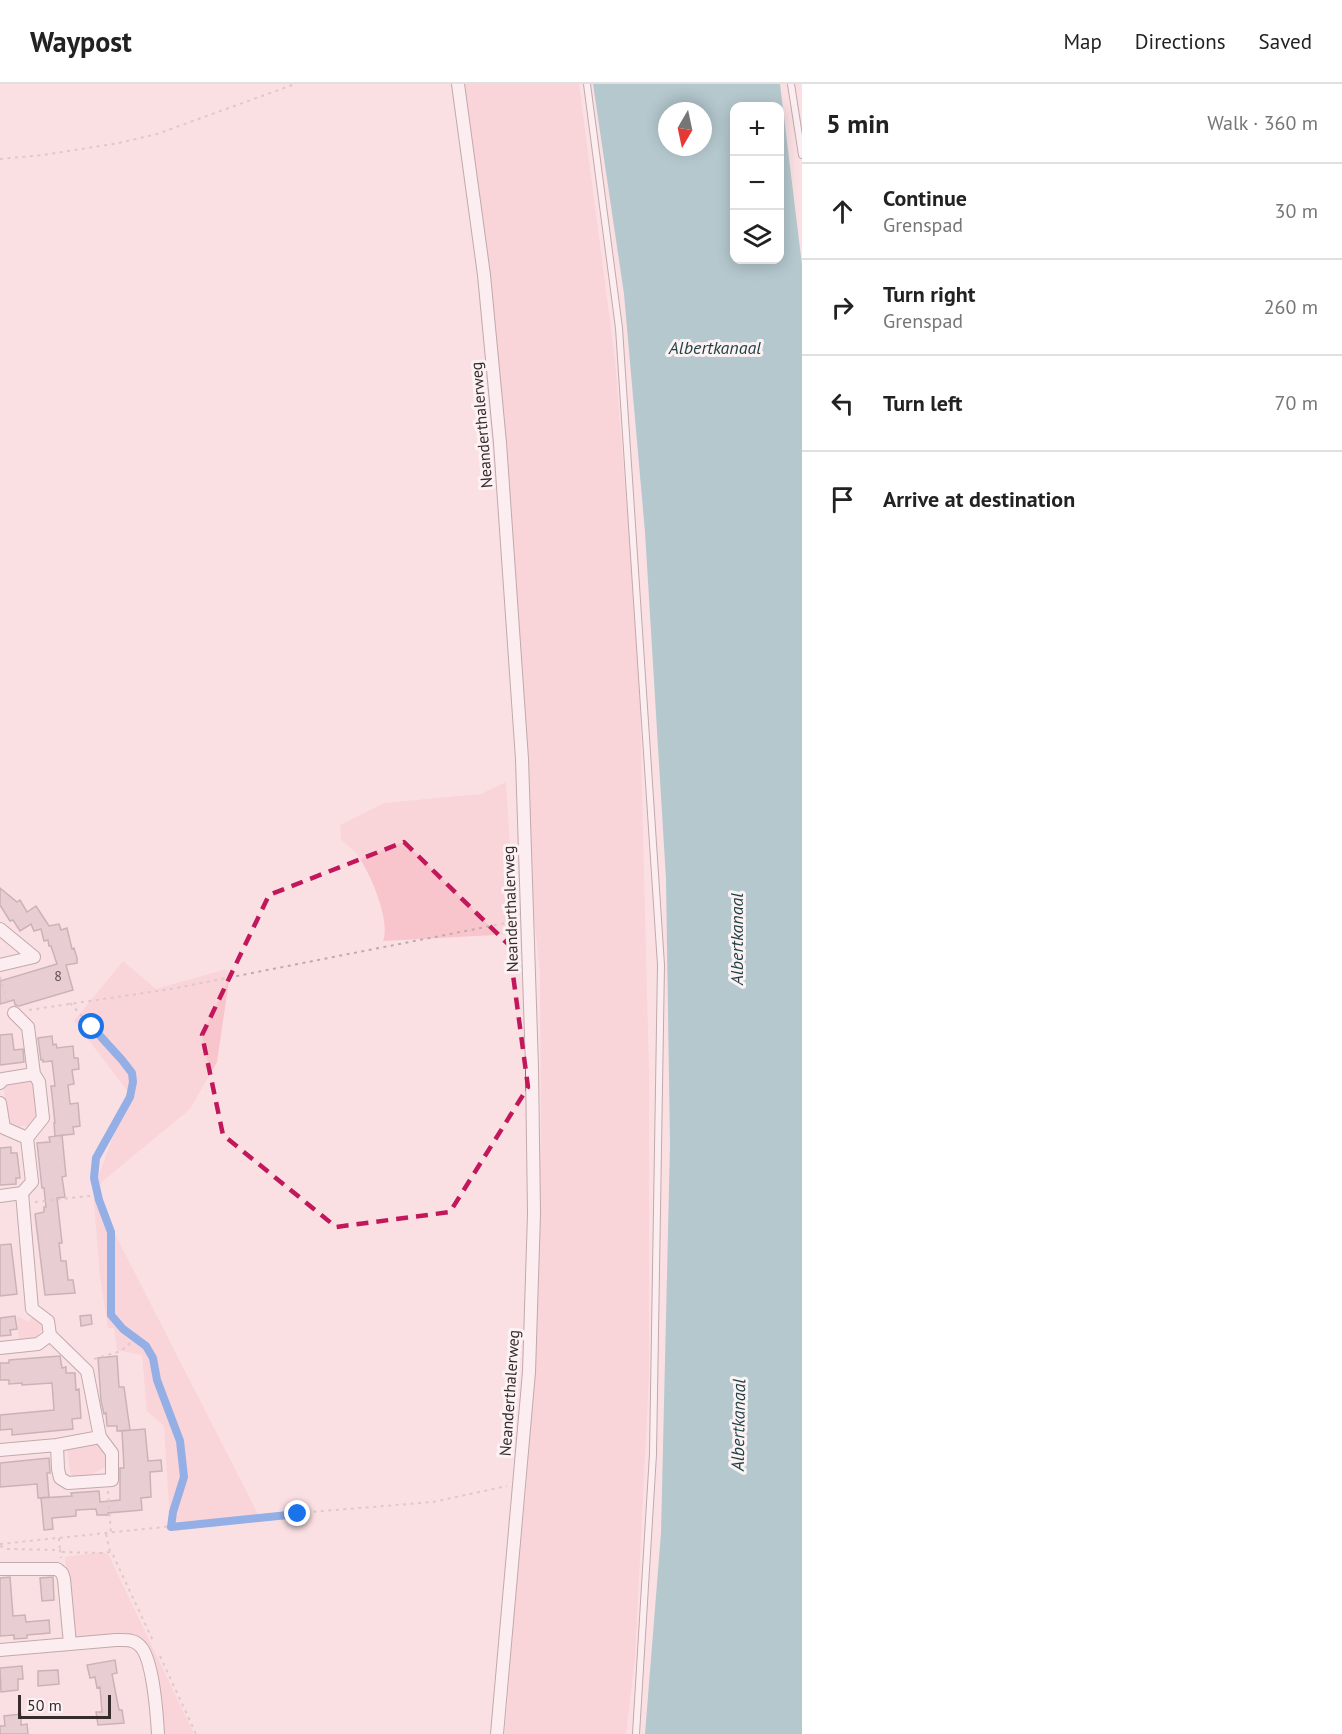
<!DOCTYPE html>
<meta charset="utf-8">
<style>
:root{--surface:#fff;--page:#f2f2f2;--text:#222;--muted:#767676;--line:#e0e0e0}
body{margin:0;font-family:"PT Sans",sans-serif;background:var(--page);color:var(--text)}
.controls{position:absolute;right:18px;top:18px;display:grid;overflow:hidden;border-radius:12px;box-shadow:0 3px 15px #0003}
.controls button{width:54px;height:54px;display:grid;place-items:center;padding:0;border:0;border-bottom:2px solid var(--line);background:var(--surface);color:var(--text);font:30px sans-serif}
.compass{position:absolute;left:658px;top:18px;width:54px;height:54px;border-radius:50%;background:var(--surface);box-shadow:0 3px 15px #0003;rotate:189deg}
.scale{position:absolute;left:18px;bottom:15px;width:93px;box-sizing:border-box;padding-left:6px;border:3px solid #362c2e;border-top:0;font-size:16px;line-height:21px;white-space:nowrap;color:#362c2e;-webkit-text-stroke:4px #fcf2f3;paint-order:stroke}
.stop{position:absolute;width:18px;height:18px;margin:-14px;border:4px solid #1a73e8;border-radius:50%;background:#fff}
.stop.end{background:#1a73e8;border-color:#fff;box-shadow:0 2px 6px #0008}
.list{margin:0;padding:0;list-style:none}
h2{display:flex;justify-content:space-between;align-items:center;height:78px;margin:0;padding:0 24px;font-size:26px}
h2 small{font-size:20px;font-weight:400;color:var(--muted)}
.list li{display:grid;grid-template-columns:39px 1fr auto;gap:18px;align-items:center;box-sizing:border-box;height:96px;padding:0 24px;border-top:2px solid var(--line)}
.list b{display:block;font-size:22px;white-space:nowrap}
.list p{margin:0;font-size:20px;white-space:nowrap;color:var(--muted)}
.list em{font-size:20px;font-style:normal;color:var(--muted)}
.icon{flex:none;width:33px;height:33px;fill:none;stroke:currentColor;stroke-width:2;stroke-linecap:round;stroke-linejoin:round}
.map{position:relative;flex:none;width:802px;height:1650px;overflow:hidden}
header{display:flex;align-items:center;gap:36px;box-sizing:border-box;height:84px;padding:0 30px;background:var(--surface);border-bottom:2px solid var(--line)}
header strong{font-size:28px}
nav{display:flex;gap:33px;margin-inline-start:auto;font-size:21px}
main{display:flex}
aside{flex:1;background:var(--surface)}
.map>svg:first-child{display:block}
.green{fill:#f9c5cc}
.water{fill:#61aab4;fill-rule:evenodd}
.building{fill:#d2b9bc;stroke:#927b7e;stroke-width:1.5}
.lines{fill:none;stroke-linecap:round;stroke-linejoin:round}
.lane-casing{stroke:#7c6668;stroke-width:8}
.street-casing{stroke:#7c6668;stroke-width:14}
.path{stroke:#bfaaac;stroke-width:2;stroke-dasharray:3 4.5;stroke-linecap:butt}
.lane{stroke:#fff;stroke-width:6}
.street{stroke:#fff;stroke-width:12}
.route{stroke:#1a73e8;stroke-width:8}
.marked{fill:none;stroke:#c2185b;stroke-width:4.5;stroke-dasharray:12 8;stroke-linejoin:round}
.labels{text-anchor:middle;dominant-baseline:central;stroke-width:6;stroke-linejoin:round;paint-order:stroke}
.number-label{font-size:14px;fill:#5d4f52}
.street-label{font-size:16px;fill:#362c2e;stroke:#fcf2f3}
.water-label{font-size:18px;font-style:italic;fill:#1b3f43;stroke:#fcf2f3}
</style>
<header>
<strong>Waypost</strong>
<nav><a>Map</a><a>Directions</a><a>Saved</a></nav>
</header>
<main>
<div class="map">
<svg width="802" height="1650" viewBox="0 0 802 1650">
<rect width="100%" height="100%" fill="#fae0e3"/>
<path class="green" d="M 461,0 L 579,0 L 615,276 L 635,531 L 640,625 L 649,992 L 649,1292 L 635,1574 L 626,1650 L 505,1650 L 516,1504 L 526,1407 L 536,1245 L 541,1047 L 540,888 L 534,832 L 526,721 L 520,609 Z
M 506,698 L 515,850 L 383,857 C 391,836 369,785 355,768 C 351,764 345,760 341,755 L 340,741 L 384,719 L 481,710 Z
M 123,877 L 156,905 L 226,885 L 230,890 L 217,978 L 190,1025 L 104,1096 L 93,1107 L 259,1432 L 170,1438 L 164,1342 L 147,1327 L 142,1271 L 117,1266 L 114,1244 L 108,1244 L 100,1192 L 93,1107 L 129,1009 L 74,937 Z
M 29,997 L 35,1003 L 38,1034 L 33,1041 L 15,1043 L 8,1037 L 4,1006 L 7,1001 Z
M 34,1230 L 44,1236 L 44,1244 L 31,1258 L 19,1259 L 17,1232 L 29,1238 Z
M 96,1360 L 106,1371 L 105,1383 L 82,1396 L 75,1395 L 70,1388 L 67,1362 Z
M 101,1468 L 108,1470 L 194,1650 L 162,1650 L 144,1562 L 73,1555 L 65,1473 Z"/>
<path class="water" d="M 593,0 L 780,0 L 802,181 L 802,1650 L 645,1650 L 661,1449 L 670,1061 L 666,795 L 645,448 L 624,210 ZM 734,22 L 780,22 L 780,176 L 734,176 ZM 667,27 L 703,27 L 703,63 L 667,63 Z"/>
<path class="building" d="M 0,804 L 17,818 L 20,816 L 27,828 L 36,822 L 49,842 L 59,840 L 61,846 L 67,844 L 72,865 L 74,864 L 77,874 L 77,879 L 66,881 L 73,906 L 19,922 L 15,921 L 14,916 L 0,920 L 0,897 L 57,880 L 51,862 L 49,862 L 48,856 L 44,857 L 41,845 L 34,847 L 31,840 L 20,847 L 13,836 L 10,837 L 0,821 Z
M 12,950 L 14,966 L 23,965 L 24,978 L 0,981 L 0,951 Z
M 52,952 L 53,961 L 56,960 L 57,964 L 73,962 L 74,974 L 78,974 L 79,985 L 72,986 L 74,1000 L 68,1001 L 70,1020 L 78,1019 L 80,1042 L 73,1043 L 74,1050 L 55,1052 L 54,1039 L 55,1039 L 51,1002 L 55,1002 L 52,977 L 43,978 L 43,976 L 41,976 L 38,954 Z
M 62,1051 L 66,1092 L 62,1093 L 65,1113 L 57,1114 L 62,1159 L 59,1159 L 61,1177 L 66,1177 L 68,1196 L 73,1196 L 75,1209 L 45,1211 L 35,1130 L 44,1128 L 44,1123 L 46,1123 L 44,1104 L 42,1104 L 37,1059 L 50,1058 L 49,1053 Z
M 11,1063 L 11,1069 L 17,1069 L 20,1094 L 16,1094 L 16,1100 L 0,1101 L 0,1064 Z
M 11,1160 L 17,1210 L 0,1212 L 0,1161 Z
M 91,1231 L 92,1240 L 81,1242 L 80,1232 Z
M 15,1232 L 17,1245 L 10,1246 L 11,1251 L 0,1252 L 0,1234 Z
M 60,1272 L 62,1284 L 66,1283 L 66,1289 L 75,1289 L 76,1306 L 79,1305 L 81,1334 L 72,1335 L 73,1345 L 12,1351 L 12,1345 L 0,1346 L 0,1331 L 54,1326 L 52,1299 L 22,1301 L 22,1299 L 9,1300 L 9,1296 L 0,1296 L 0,1279 L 9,1279 L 9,1276 Z
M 117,1272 L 119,1303 L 124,1303 L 130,1346 L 117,1347 L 117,1342 L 107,1342 L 106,1329 L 104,1330 L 101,1317 L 98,1274 Z
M 145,1345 L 148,1377 L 161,1376 L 162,1387 L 150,1388 L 151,1413 L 141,1414 L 142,1426 L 108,1429 L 108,1431 L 97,1431 L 96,1425 L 76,1426 L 76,1432 L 52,1434 L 53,1445 L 44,1446 L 41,1414 L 72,1412 L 71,1409 L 99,1407 L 100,1418 L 120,1416 L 120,1384 L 124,1384 L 122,1347 Z
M 49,1374 L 50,1389 L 47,1389 L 49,1413 L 38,1414 L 37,1400 L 0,1403 L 0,1379 Z
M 10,1493 L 13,1532 L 25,1531 L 26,1538 L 49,1536 L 50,1549 L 27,1551 L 27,1554 L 14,1555 L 14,1551 L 0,1552 L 0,1494 Z
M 53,1493 L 54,1516 L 42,1517 L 40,1494 Z
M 115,1576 L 117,1589 L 112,1590 L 119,1626 L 122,1626 L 124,1639 L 98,1641 L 96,1628 L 102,1628 L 100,1603 L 97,1604 L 95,1593 L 90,1594 L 87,1581 Z
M 22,1582 L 23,1595 L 18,1595 L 18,1606 L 1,1608 L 0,1584 Z
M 58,1586 L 59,1600 L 38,1602 L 38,1587 Z
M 21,1630 L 21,1641 L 27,1640 L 28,1650 L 0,1650 L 0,1642 L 5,1642 L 4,1632 Z"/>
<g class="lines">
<g class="lane-casing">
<path id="lane" d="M 587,0 L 619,244 L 661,881 L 653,1370 L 636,1650
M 791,0 L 802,71"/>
</g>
<g class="street-casing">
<path id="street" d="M 458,0 L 484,191 L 500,359 L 522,675 L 532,983 L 534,1130 L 529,1288 L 497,1650
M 0,845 L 34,873 L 0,881
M 0,999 L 3,995 L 34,990
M 0,1019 L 4,1044 L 27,1054
M 0,1112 L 22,1109
M 50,1251 L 87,1287 L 100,1353 L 112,1369 L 112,1396 L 68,1399 L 60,1394 L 58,1385 L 57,1361
M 0,1264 L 38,1260 L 50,1251 L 48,1237 L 32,1225 L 22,1109 L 32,1098 L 27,1054 L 43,1034 L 39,998 L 34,990 L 28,943 L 14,929
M 0,1366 L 57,1361 L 100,1353
M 0,1485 L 57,1485 L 62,1489 L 64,1495 L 70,1560
M 0,1566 L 116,1556 C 125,1556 132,1555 139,1561 C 153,1572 157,1632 158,1650"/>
</g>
<path class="path" d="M 0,75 L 43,71 L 119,59 L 157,50 L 295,0
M 0,893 L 7,918
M 70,919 L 122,976 L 132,989 L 133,998 L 130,1013 L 95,1074 L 94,1094 L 99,1116 L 111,1148 L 111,1231 L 123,1245 L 146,1262 L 154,1274 L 157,1296 L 180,1357 L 184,1393 L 173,1428 L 171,1443
M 29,926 L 171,905 L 516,837
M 35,1118 L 98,1111
M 94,1275 L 121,1267 L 136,1254
M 108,1407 L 111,1450
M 106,1450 L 110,1468 L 113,1471 L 154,1559
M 59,1454 L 60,1466
M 0,1460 L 298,1429 L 433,1418 L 507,1402
M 0,1462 L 8,1465 L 60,1466 L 61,1474
M 62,1468 L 100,1469 L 110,1468
M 160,1572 L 196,1650"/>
<use href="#lane" class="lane"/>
<use href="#street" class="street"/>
</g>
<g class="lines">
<path class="route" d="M 92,943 L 122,976 L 132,989 L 133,998 L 130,1013 L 96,1074 L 94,1094 L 99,1116 L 111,1148 L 111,1231 L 123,1245 L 146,1262 L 153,1274 L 157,1296 L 180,1357 L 184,1393 L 173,1428 L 171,1443 L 298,1430"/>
</g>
<path d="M0 0H802V1650H0ZM 404,758 L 509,861 L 528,1003 L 450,1128 L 336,1143 L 223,1051 L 202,951 L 269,811 Z" fill="#fae0e3" fill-opacity=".55" fill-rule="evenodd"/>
<path class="marked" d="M 404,758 L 509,861 L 528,1003 L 450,1128 L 336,1143 L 223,1051 L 202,951 L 269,811 Z"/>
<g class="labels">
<g class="number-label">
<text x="58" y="892">8</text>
</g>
<g class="street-label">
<text transform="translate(481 341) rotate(-95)">Neanderthalerweg</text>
<text transform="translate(510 825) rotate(-92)">Neanderthalerweg</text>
<text transform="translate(509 1309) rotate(-86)">Neanderthalerweg</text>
</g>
<g class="water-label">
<text x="715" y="263">Albertkanaal</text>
<text transform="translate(736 855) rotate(-90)">Albertkanaal</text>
<text transform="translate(738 1341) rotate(-89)">Albertkanaal</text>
</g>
</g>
</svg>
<div class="controls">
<button>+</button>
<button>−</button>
<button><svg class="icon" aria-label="layers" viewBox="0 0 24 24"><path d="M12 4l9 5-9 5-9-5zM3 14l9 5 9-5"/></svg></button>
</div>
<svg class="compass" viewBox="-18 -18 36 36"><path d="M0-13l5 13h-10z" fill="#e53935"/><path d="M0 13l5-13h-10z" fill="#767676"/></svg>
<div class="scale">50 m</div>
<div class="stop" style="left:92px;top:943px"></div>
<div class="stop end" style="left:298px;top:1430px"></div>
</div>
<aside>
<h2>5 min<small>Walk · 360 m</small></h2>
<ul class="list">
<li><svg class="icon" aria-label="ahead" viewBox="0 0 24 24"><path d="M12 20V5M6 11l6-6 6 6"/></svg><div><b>Continue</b><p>Grenspad</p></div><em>30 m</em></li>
<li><svg class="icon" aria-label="right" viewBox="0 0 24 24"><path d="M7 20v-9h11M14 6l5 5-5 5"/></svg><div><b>Turn right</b><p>Grenspad</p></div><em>260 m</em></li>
<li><svg class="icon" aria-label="left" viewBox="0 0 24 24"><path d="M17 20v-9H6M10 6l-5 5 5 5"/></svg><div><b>Turn left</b></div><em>70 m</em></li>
<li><svg class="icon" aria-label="arrive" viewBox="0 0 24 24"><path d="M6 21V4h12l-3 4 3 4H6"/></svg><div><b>Arrive at destination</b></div></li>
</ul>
</aside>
</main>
